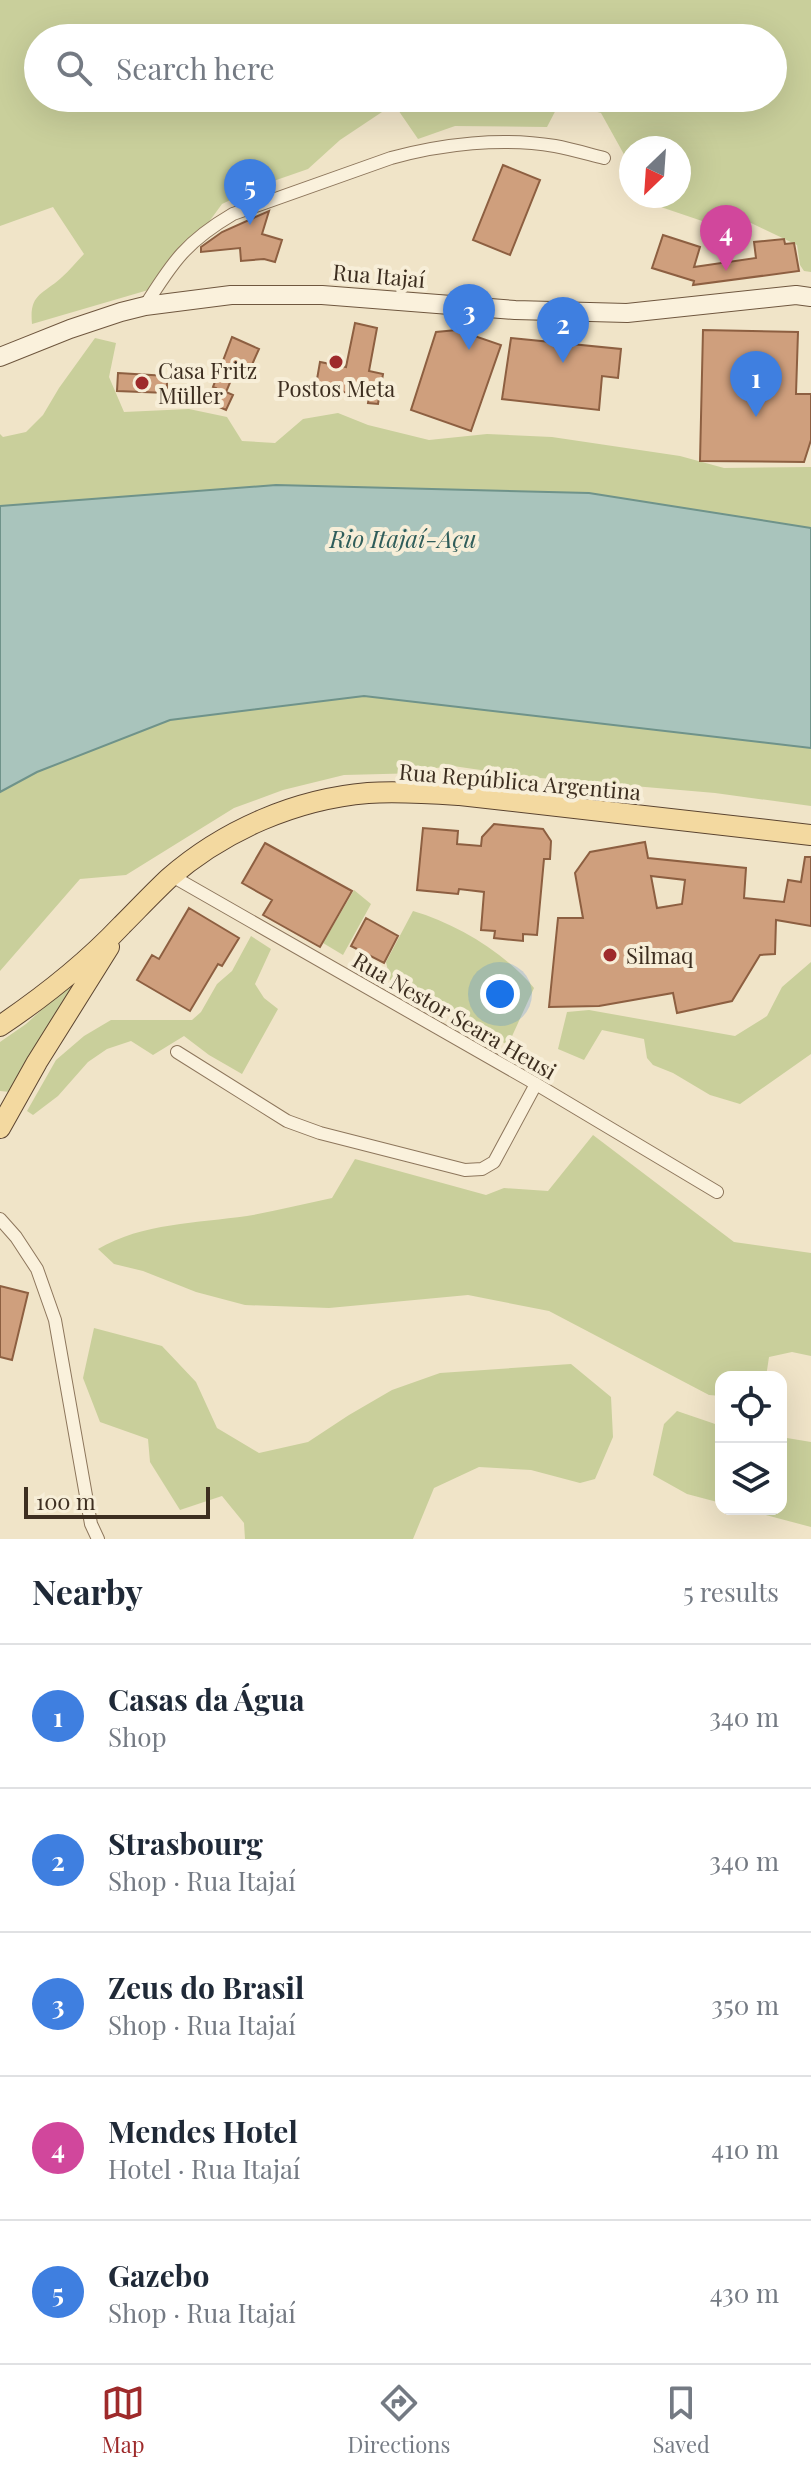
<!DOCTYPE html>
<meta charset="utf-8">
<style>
:root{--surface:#fff;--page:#f2f2f3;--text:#1f2937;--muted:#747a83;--line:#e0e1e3;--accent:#9e2a2b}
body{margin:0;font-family:"Playfair Display",serif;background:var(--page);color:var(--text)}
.controls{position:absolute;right:24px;bottom:24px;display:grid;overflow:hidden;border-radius:16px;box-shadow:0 8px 32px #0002}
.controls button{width:72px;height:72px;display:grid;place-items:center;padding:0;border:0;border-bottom:2px solid var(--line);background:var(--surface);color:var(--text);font:40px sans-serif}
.compass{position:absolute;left:619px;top:136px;width:72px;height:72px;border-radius:50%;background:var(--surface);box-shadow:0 8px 32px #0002;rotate:205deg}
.scale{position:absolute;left:24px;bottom:20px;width:186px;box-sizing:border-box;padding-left:8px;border:4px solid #3d2e20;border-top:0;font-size:22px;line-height:28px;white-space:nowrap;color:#3d2e20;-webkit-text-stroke:6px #f7eed8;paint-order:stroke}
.you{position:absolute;left:500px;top:994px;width:28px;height:28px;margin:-20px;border:6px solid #fff;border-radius:50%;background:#1a73e8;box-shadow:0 0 0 12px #1a73e833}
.badge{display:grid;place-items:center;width:52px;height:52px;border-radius:50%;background:var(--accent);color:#fff;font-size:26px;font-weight:700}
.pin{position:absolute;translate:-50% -66px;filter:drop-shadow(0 2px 4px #0008)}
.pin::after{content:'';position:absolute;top:42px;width:28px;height:24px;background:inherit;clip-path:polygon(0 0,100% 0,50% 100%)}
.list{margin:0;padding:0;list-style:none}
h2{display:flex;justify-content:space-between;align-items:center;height:104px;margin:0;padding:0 32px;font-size:34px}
h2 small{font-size:26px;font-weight:400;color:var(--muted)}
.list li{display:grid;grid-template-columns:52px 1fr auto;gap:24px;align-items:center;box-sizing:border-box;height:144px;padding:0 32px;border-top:2px solid var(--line)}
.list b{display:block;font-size:30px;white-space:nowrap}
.list p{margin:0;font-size:26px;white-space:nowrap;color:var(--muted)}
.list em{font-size:26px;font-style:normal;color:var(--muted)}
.icon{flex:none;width:44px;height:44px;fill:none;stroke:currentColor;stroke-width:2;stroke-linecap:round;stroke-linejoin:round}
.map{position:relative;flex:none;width:811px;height:1539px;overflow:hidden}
.search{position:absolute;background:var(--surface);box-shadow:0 8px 32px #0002;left:24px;right:24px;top:24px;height:88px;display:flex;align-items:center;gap:20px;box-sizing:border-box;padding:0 28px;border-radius:44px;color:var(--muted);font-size:30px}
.sheet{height:824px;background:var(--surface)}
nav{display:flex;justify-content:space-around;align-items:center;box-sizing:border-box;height:112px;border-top:2px solid var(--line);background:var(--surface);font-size:22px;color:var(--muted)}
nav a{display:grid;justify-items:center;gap:4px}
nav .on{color:var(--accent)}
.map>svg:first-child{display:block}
.green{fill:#c9cf9b;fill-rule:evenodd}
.water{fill:#a9c4bc;stroke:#6f938a;stroke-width:2}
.building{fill:#cf9f7d;stroke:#8d5f41;stroke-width:2;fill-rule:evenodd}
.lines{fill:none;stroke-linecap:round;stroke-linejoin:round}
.minor-casing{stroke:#8d765c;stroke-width:14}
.secondary-casing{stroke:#6f573f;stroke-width:20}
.primary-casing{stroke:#5b4430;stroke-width:22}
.minor{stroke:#faf1dc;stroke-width:12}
.secondary{stroke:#faf1dc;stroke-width:18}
.primary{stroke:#f3d9a0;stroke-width:20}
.poi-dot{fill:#9e2a2b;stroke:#f7eed8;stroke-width:3}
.labels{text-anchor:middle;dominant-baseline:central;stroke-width:8;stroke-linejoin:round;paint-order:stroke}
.street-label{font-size:22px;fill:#3d2e20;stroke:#f7eed8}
.poi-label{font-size:22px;fill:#3d2e20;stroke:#f7eed8;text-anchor:start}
.water-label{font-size:24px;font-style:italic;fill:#2f5d5a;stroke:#f7eed8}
</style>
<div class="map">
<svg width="811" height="1539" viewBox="0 0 811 1539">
<rect width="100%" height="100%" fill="#f0e4c8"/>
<path class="green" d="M 0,0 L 811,0 L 811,272 L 804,271 L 800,265 L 797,245 L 751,223 L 711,224 L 652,204 L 647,196 L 679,196 L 679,148 L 631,148 L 631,167 L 601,113 L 560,102 L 547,127 L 455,126 L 418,139 L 394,104 L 340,140 L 308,169 L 262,185 L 222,204 L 162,286 L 32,324 C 29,294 42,295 61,278 C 69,271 76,262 84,254 L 53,207 L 0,226 ZM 38,38 L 773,38 L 773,98 L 38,98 Z
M 95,338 L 116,343 L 109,377 L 124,412 L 189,409 L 227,417 L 242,441 L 275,443 L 303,419 L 338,413 L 368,425 L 429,440 L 487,434 L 552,437 L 680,456 L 724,468 L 811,467 L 811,528 L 589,493 L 276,485 L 0,506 L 0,434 L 3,437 L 26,432 L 43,415 L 59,388 Z
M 364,696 L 811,748 L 811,806 L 715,793 L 529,777 L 453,766 L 436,768 L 422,773 L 344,775 L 283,790 L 234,808 L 126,875 L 80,879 L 0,971 L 0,792 L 37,772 L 170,720 Z
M 354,890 L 371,904 L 343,955 L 323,943 Z
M 413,911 C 457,924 504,952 534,988 L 508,1045 L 390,980 L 386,962 Z
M 251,936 L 271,949 L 255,984 L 264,998 L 278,1009 L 242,1074 L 209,1055 L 184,1036 L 153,1055 L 131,1041 L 107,1049 L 88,1062 L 58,1096 L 33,1115 L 27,1111 L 56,1060 L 84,1036 L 111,1020 L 192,1020 L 201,1012 L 217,984 L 232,971 Z
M 811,962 L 811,1054 L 740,1104 L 710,1095 L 673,1073 L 653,1065 L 647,1058 L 644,1039 L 602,1030 L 584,1060 L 558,1049 L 567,1012 L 589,1010 L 735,1036 L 767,1016 L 782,987 Z
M 83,972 L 10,1092 L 0,1091 L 0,1042 L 26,1024 Z
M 593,1135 L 734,1242 L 811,1253 L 811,1356 L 792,1352 L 769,1357 L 766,1377 L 721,1377 L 721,1396 L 709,1395 L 549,1311 L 468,1295 L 329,1308 L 245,1305 L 196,1292 L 143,1271 L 114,1264 L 98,1249 C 142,1223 198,1223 247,1216 C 276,1211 304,1204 332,1198 L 355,1159 L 486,1195 L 504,1188 L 548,1191 Z
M 94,1328 L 162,1346 L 196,1382 L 217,1428 L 259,1453 L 308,1442 L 349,1415 L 392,1390 L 440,1373 L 571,1364 L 611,1397 L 613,1437 L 595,1479 L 580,1483 L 531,1470 L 479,1467 L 434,1488 L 413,1539 L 245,1539 L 244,1523 L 222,1496 L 180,1510 L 150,1462 L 148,1439 L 100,1422 L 83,1378 Z
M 677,1411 L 721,1426 L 721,1503 L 687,1494 L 653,1475 L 664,1424 Z
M 781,1437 L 811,1442 L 811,1527 L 743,1509 L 781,1509 Z"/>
<path class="water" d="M 276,485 L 589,493 L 811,528 L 811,748 L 364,696 L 170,720 L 37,772 L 0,792 L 0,506 Z"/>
<path class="building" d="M 503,165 L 540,180 L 510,255 L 473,240 Z
M 269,211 L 262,234 L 282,240 L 275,262 L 264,259 L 241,261 L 240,248 L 201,252 L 201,247 L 222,232 Z
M 663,235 L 700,247 L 694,267 L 756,258 L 754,242 L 784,239 L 785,244 L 794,243 L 799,271 L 693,285 L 694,281 L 652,268 Z
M 355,323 L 377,328 L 369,371 L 383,374 L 378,404 L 368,403 L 369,397 L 343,392 L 342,396 L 330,394 L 331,388 L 316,385 L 320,362 L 346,367 Z
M 457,330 L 501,345 L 471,431 L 411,410 L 436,332 Z
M 703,330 L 798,332 L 796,394 L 811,394 L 811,440 L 804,462 L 700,461 Z
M 232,337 L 259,349 L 246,378 L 234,373 L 226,392 L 233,395 L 226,410 L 210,403 L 216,388 L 213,387 Z
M 511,338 L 621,349 L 618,378 L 602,376 L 599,410 L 502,399 Z
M 118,373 L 167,376 L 167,393 L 117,391 Z
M 494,824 L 543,829 L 551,841 L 550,859 L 544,859 L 537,935 L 523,934 L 523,941 L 494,938 L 495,931 L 481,930 L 484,892 L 459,889 L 458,894 L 417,890 L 423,828 L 458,831 L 457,844 L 481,846 L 482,837 Z
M 645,842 L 648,858 L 746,868 L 744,898 L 784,902 L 788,880 L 801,882 L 805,857 L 811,857 L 811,926 L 776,920 L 775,954 L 760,955 L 732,1001 L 677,1013 L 673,993 L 599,1006 L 549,1007 L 558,918 L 583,918 L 575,873 L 590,852 ZM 651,876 L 685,880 L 682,904 L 657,908 Z
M 265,843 L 352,891 L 320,947 L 263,915 L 272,900 L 242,883 Z
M 189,908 L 239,938 L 222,966 L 218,964 L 190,1011 L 137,980 L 152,955 L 159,959 Z
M 366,918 L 398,936 L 384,963 L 351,946 Z
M 0,1286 L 28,1293 L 12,1360 L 0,1357 Z"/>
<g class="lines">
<g class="minor-casing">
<path id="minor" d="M 145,306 C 173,261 187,241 233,214 L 391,158 C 442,144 502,137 555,146 C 571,149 588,154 604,158
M 172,876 L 536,1084 L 717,1192
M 177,1052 L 287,1121 L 320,1133 L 465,1170 L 482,1169 L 494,1162 L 536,1084
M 0,1219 L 16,1237 L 37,1269 L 55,1320 L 91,1524 L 98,1539"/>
</g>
<g class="secondary-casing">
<path id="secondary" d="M 0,357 L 70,329 L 121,312 L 145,306 L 231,295 L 322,295 L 515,310 L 627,313 L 796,295 L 811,297"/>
</g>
<g class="primary-casing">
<path id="primary" d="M 0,1026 C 43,997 86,963 122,925 C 138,909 153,893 169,878 C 224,830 296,799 368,793 C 399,791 429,793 460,795 L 811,835
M 0,1128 L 37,1062 L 109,947"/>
</g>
<use href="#minor" class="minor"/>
<use href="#secondary" class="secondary"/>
<use href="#primary" class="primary"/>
</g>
<g class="poi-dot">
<circle cx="336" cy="362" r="8"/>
<circle cx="142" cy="383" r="8"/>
<circle cx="610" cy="955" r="8"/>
</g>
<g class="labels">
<g class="street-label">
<text transform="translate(379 275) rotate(5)">Rua Itajaí</text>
<text transform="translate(520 781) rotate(5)">Rua República Argentina</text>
<text transform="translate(455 1015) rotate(30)">Rua Nestor Seara Heusi</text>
</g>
<g class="poi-label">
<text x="158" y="370">Casa Fritz<tspan x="158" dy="25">Müller</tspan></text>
<text x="336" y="388" text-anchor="middle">Postos Meta</text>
<text x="626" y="955">Silmaq</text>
</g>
<g class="water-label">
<text x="403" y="538">Rio Itajaí-Açu</text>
</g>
</g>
</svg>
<div class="controls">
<button><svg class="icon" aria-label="locate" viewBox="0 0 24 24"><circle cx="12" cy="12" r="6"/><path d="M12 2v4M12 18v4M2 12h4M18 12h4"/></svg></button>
<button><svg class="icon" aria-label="layers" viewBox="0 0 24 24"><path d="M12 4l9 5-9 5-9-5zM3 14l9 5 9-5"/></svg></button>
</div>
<svg class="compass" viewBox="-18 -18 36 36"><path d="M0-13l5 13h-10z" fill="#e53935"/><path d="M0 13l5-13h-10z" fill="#747a83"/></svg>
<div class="scale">100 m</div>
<div class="you"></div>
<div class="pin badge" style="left:756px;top:417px;background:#3f7fe0">1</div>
<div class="pin badge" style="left:563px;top:363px;background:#3f7fe0">2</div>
<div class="pin badge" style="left:469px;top:350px;background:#3f7fe0">3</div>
<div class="pin badge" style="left:726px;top:271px;background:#d1479c">4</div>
<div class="pin badge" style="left:250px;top:225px;background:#3f7fe0">5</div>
<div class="search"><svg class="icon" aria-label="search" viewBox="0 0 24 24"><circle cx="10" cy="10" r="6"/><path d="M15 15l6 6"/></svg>Search here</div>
</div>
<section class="sheet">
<h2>Nearby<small>5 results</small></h2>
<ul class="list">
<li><span class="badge" style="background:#3f7fe0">1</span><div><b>Casas da Água</b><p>Shop</p></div><em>340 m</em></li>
<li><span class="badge" style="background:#3f7fe0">2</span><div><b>Strasbourg</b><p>Shop · Rua Itajaí</p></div><em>340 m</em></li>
<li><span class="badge" style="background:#3f7fe0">3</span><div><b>Zeus do Brasil</b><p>Shop · Rua Itajaí</p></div><em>350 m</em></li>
<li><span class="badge" style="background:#d1479c">4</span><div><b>Mendes Hotel</b><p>Hotel · Rua Itajaí</p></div><em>410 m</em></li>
<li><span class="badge" style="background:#3f7fe0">5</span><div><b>Gazebo</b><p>Shop · Rua Itajaí</p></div><em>430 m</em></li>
</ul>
</section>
<nav>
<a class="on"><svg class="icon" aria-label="map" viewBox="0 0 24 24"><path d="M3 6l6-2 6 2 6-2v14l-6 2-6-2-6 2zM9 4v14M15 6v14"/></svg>Map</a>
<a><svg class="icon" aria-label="directions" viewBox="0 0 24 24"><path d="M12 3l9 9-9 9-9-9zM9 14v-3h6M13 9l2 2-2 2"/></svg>Directions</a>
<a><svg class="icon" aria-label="saved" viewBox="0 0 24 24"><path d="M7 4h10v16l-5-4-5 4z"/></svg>Saved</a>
</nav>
